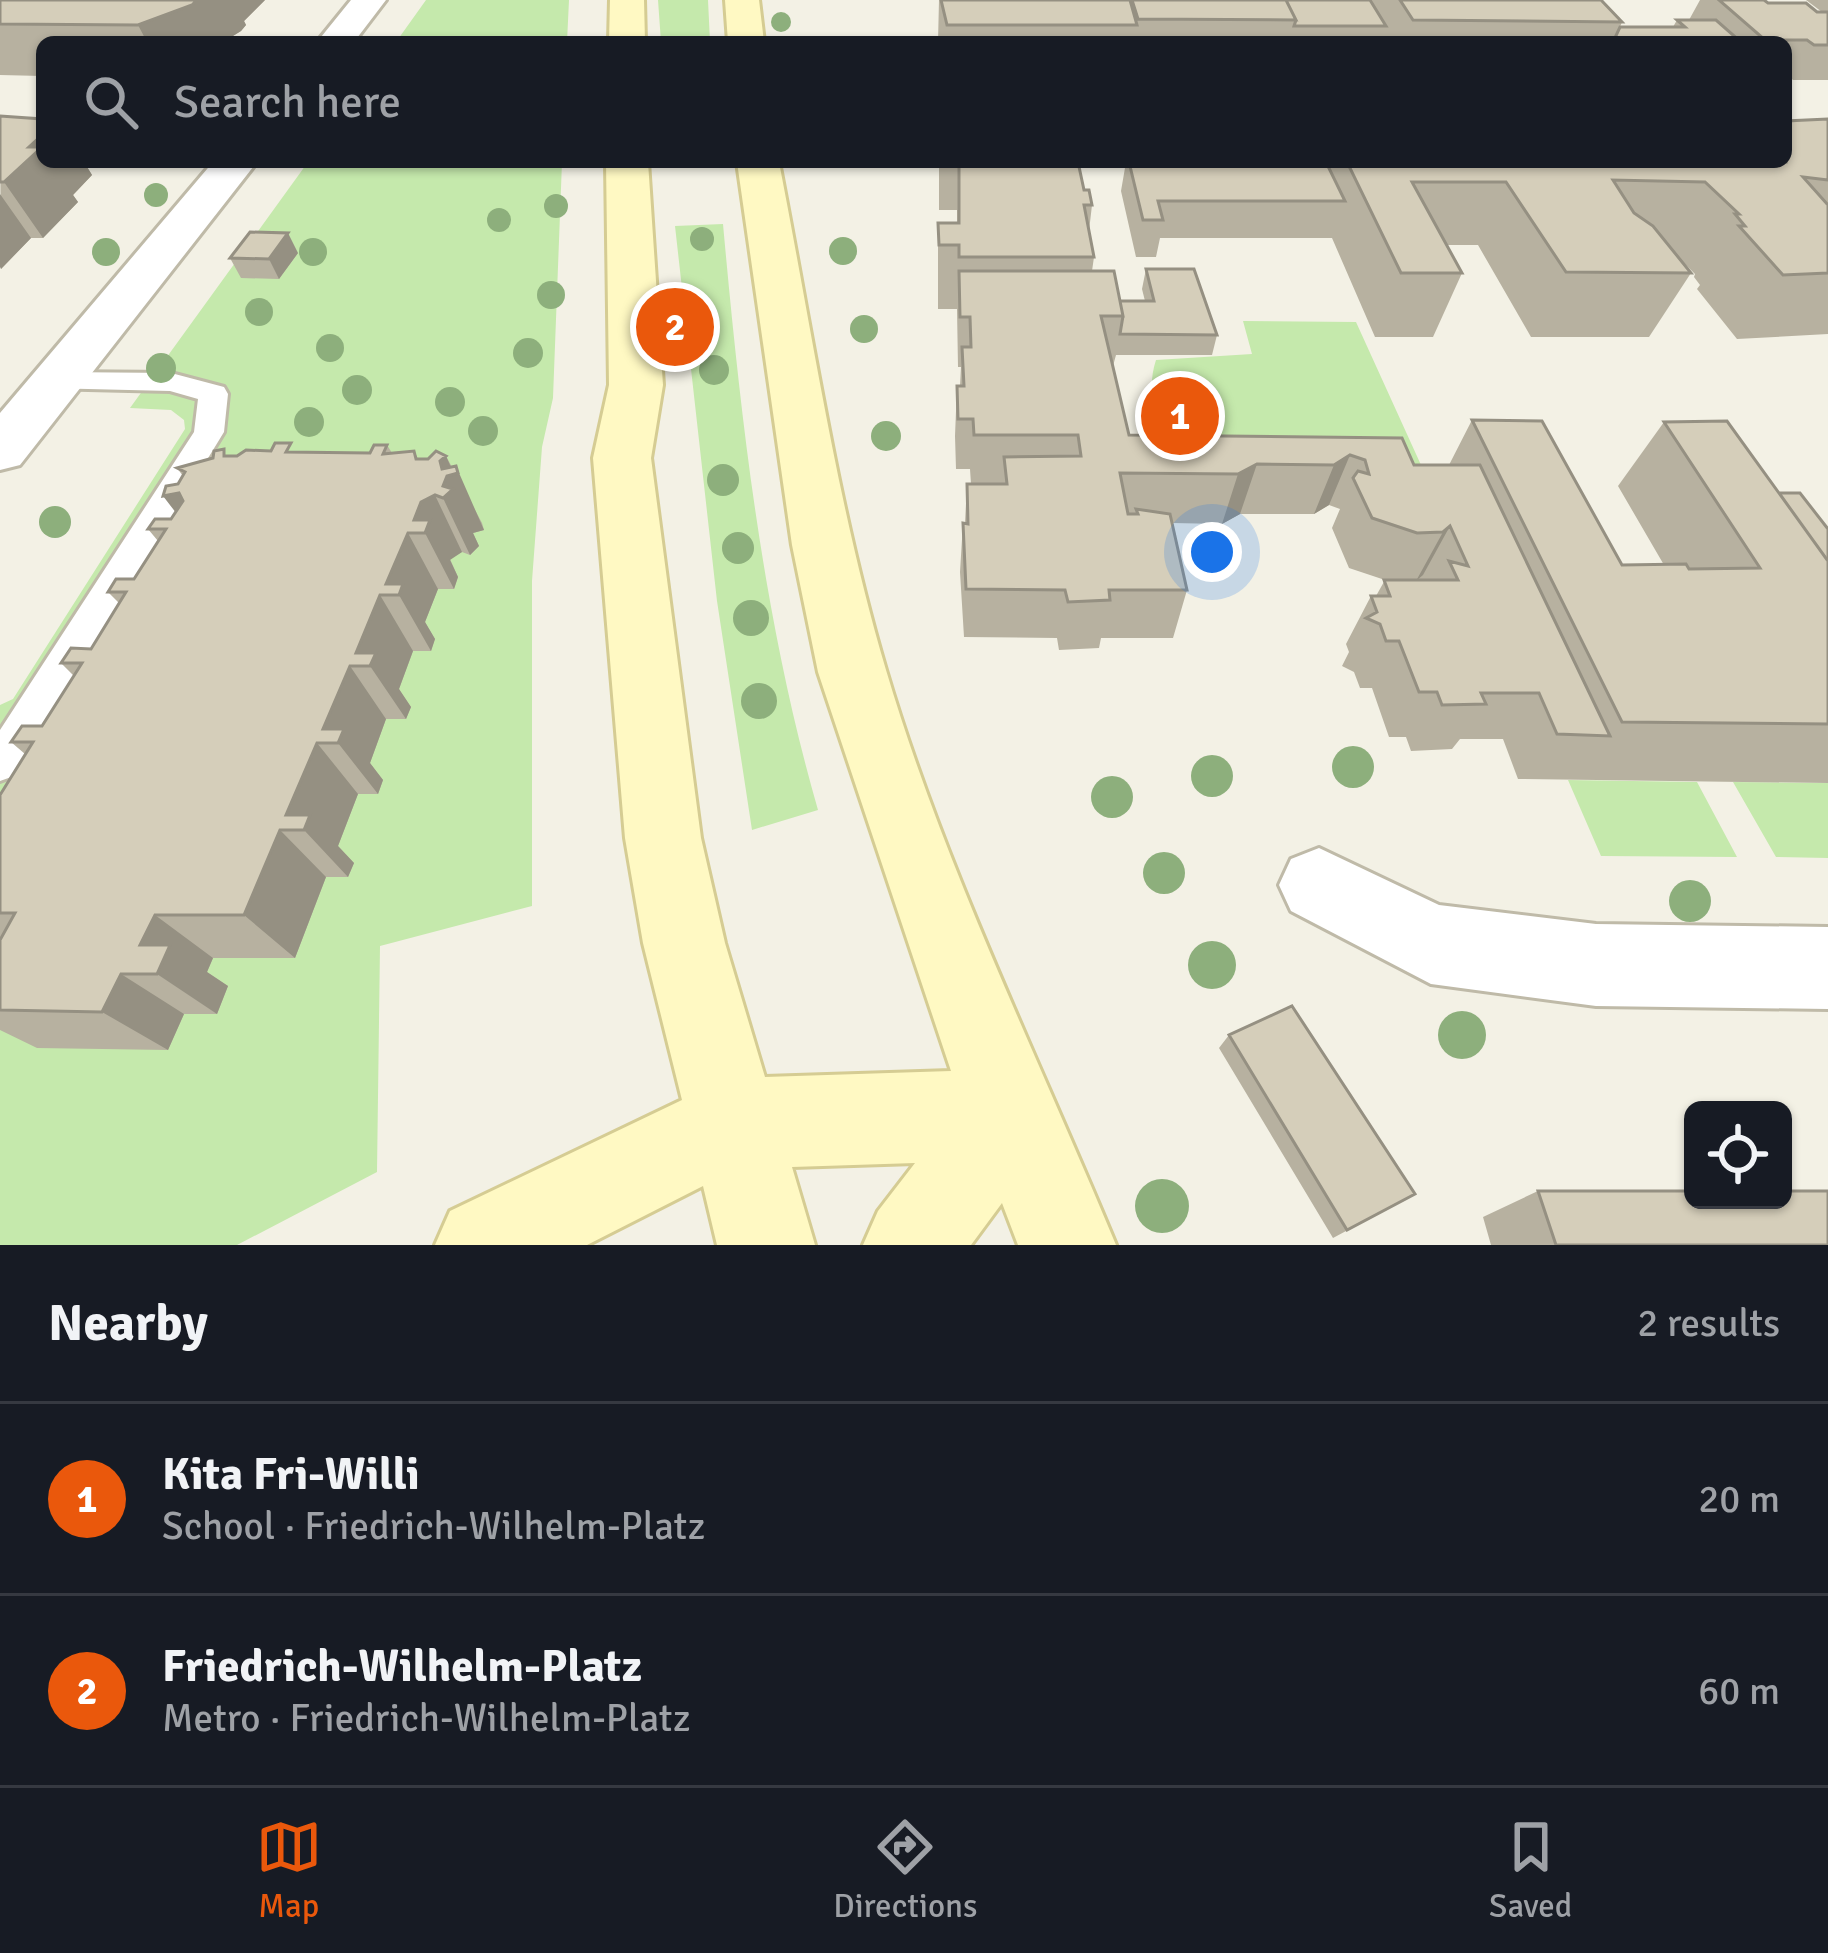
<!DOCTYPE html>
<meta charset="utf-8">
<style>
:root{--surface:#171b24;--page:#20242c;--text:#f1f3f6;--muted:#9ea1a6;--line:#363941;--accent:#ea580c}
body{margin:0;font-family:Signika,sans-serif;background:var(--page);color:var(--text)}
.controls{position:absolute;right:36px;bottom:36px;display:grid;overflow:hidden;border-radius:18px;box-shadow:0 3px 9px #0004}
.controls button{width:108px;height:108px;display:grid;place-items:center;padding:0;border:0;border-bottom:3px solid var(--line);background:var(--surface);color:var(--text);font:60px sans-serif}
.you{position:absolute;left:1212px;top:552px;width:42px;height:42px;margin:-30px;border:9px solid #fff;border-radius:50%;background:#1a73e8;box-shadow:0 0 0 18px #1a73e833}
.badge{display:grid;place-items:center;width:78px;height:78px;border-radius:50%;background:var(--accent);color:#fff;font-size:39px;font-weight:700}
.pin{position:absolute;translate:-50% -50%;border:6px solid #fff;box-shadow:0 3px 12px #0006}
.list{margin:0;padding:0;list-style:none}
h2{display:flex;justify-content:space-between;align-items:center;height:156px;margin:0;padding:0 48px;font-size:51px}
h2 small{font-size:39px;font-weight:400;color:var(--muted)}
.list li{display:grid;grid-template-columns:78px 1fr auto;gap:36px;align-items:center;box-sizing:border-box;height:192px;padding:0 48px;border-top:3px solid var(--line)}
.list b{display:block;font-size:45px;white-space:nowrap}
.list p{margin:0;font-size:39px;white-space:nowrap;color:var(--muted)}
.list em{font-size:39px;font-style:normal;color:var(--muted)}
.icon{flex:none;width:66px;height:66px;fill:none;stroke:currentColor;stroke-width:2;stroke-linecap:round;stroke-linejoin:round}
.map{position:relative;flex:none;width:1828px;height:1245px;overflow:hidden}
.search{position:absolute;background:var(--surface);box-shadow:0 3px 9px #0004;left:36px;right:36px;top:36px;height:132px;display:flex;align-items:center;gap:30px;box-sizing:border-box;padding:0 42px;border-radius:18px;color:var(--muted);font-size:45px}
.sheet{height:540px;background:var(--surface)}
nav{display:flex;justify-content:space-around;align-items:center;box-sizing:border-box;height:168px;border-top:3px solid var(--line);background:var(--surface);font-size:33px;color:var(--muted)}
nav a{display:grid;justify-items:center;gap:6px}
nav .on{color:var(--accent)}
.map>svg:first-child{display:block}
.green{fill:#c5e9ac}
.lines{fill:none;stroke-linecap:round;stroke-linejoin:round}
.lane-casing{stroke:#bfbaa8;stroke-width:6}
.street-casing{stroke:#bfbaa8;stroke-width:6}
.secondary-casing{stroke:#d5cc93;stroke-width:6}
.lane{fill:#fff;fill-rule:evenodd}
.street{fill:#fff;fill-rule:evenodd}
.secondary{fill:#fff9c3;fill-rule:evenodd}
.tree{fill:#8daf7c}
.wall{fill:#b7b1a0}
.shaded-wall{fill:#959082}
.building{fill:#d5ceba;stroke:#959082;stroke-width:3}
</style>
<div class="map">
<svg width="1828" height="1245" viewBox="0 0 1828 1245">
<rect width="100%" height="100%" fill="#f3f1e5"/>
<path class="green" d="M 426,0 L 569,0 L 567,42 L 396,42 Z
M 658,0 L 708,0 L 710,42 L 661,42 Z
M 308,162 L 562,162 L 553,398 L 542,447 L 532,581 L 532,906 L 380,946 L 377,1172 L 237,1245 L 0,1245 L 0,705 L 13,699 L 185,429 L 184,420 L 171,410 L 130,408 Z
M 723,224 C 741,422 763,619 818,810 L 752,830 L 717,601 L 675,226 Z
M 1243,321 L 1356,322 L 1431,487 L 1188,459 C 1162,429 1143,400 1156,360 L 1252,354 Z
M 1568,780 L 1697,782 L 1737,857 L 1601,856 Z
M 1733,782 L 1828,783 L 1828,858 L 1776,857 Z"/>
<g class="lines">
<g class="lane-casing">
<path id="lane" d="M 57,372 L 171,373 L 224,387 L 228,394 L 224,432 L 14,776 L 0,781 L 0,730 L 194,432 L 198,399 L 170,391 L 47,388 L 42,381 Z"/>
</g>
<g class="street-casing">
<path id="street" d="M 351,0 L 386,0 L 354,42 L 317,42 Z
M 213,162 L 257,162 L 20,465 L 0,470 L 0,413 Z
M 1319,848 L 1439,905 L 1596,924 L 1828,927 L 1828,1009 L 1596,1006 L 1431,984 L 1291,911 L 1279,885 L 1291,859 Z"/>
</g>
<g class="secondary-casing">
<path id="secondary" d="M 610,0 L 644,0 L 645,42 L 609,42 Z
M 725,0 L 759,0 L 764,42 L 728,42 Z
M 606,162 L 648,162 L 663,385 L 651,458 L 701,838 L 725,943 L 765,1077 L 951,1071 L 818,672 L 792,545 L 737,162 L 779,162 C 812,331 837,505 886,670 C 944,866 1038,1057 1116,1245 L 1018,1245 L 1002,1203 L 971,1245 L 863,1245 L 878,1211 L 915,1163 L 792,1167 L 815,1245 L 717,1245 L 703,1186 L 587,1245 L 435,1245 L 450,1211 L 682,1100 L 643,943 L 625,838 L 593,458 L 609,385 Z"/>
</g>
<use href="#lane" class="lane"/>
<use href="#street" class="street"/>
<use href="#secondary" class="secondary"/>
</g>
<g class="tree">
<circle cx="781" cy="22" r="10"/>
<circle cx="156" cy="195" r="12"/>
<circle cx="556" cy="206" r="12"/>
<circle cx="499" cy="220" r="12"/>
<circle cx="702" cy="239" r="12"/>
<circle cx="843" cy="251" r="14"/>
<circle cx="106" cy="252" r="14"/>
<circle cx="313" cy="252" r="14"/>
<circle cx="551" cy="295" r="14"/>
<circle cx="259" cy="312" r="14"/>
<circle cx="864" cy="329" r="14"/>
<circle cx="330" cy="348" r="14"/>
<circle cx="528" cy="353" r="15"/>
<circle cx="161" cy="368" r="15"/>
<circle cx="714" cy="370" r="15"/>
<circle cx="357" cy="390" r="15"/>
<circle cx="450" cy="402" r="15"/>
<circle cx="309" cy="422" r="15"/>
<circle cx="483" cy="431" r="15"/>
<circle cx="886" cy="436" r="15"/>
<circle cx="723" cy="480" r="16"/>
<circle cx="55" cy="522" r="16"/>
<circle cx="738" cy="548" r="16"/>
<circle cx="751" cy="618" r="18"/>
<circle cx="759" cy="701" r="18"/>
<circle cx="1353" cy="767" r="21"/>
<circle cx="1212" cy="776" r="21"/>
<circle cx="1112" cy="797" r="21"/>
<circle cx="1164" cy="873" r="21"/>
<circle cx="1690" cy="901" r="21"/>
<circle cx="1212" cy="965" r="24"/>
<circle cx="1462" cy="1035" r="24"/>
<circle cx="1162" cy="1206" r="27"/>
</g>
<path class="wall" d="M 0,0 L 265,0 L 244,21 L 246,25 L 241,31 L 228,39 L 230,42 L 42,42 L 42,76 L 0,75 Z
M 939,0 L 1601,0 L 1622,22 L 1620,27 L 1673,27 L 1677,20 L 1689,20 L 1700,0 L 1764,0 L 1768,3 L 1822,12 L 1806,0 L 1828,0 L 1828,80 L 1793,80 L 1786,74 L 1786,42 L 938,42 Z
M 0,116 L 42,162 L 84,162 L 92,175 L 73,195 L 78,202 L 43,238 L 31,238 L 1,269 Z
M 1828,119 L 1828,334 L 1737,339 L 1697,289 L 1700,285 L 1694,277 L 1695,274 L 1677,256 L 1691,273 L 1649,337 L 1531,337 L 1478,245 L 1447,245 L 1462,273 L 1433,337 L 1375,337 L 1332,238 L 1160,238 L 1156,257 L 1136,257 L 1121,191 L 1126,162 L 1786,162 Z
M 939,162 L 958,162 L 1084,190 L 1092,205 L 1089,231 L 1094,257 L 1092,271 L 1120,301 L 1145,301 L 1142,289 L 1146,269 L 1217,335 L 1212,355 L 1116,355 L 1113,366 L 1129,435 L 1402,438 L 1414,465 L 1449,465 L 1472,420 L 1622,565 L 1664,565 L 1618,486 L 1664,422 L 1779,493 L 1828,529 L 1828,783 L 1518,779 L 1503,739 L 1460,739 L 1452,749 L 1411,751 L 1406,737 L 1389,737 L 1372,688 L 1360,688 L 1354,672 L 1342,666 L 1349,652 L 1346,644 L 1371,596 L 1376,596 L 1385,580 L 1349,568 L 1332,528 L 1340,509 L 1329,505 L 1314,514 L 1240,514 L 1222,524 L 1172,523 L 1187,590 L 1173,638 L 1101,638 L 1099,648 L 1059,650 L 1057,638 L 964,637 L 960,572 L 963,523 L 965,523 L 967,484 L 971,484 L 970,469 L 956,469 L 955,436 L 957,386 L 960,386 L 961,367 L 958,367 L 957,309 L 938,309 L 938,223 L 957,223 L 957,210 L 939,210 Z
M 298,253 L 279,279 L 241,278 L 230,258 Z
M 387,445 L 392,453 L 414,451 L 418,459 L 446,456 L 482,523 L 484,530 L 473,533 L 479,546 L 470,555 L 462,552 L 450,559 L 458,577 L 454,589 L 438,589 L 425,622 L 435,639 L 431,651 L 413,651 L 399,689 L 411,707 L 406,719 L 386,719 L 370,763 L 383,780 L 378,794 L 358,794 L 338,846 L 354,863 L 348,877 L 326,877 L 295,958 L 213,958 L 207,972 L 228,986 L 217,1014 L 184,1014 L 168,1050 L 37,1048 L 0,1030 L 0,795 L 25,754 L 11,742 L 42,726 L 74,676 L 61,663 L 91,649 L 119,603 L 108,592 L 134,579 L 158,541 L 148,529 L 171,519 L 175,512 L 178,484 L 183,476 L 177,468 L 229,456 L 297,452 L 370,453 Z
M 1229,1035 L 1415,1194 L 1333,1238 L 1219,1048 Z
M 1538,1191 L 1828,1245 L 1491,1245 L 1483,1217 Z"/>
<path class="shaded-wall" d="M 197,0 L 265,0 L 244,21 L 246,25 L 241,31 L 228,39 L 230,42 L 147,42 L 138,25 Z
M 42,135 L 42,162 L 84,162 L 92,175 L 73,195 L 78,202 L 43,238 L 4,182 L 29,147 Z
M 0,194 L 31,238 L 1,269 L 0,267 Z
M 288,233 L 298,253 L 279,279 L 269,259 Z
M 414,451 L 462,552 L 450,560 L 458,577 L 454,589 L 425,533 L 414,520 Z
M 1350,455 L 1329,505 L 1314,514 L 1334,465 Z
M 446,456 L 454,474 L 456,466 L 484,530 L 473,533 L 479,546 L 470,555 L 443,498 L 440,461 Z
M 1257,464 L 1240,514 L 1222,524 L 1238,474 Z
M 179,493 L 207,553 L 163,496 Z
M 1450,526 L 1423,575 L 1416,581 L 1443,532 Z
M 408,533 L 438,589 L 425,622 L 435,639 L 431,651 L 399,595 L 386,584 Z
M 380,595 L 413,651 L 399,689 L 411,707 L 406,719 L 370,666 L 356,653 Z
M 350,666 L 386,719 L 370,763 L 383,780 L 378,794 L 338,743 L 323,729 Z
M 317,743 L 358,794 L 338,846 L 354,863 L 348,877 L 304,830 L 286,815 Z
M 280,830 L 326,877 L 295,958 L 244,915 Z
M 155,915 L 213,958 L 207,972 L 228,986 L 217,1014 L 157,974 L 140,945 Z
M 121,974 L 184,1014 L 168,1050 L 102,1012 Z"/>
<path class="building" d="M 0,0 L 197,0 L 192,5 L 138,25 L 0,24 Z
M 941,0 L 1130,0 L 1137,25 L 947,25 Z
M 1132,0 L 1286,0 L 1296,20 L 1138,19 Z
M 1286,0 L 1370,0 L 1386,26 L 1294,26 L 1296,20 Z
M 1400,0 L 1601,0 L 1622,22 L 1413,20 Z
M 1719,0 L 1764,0 L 1768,3 L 1806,3 L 1817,12 L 1828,12 L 1828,45 L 1814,45 L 1807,40 L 1765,40 Z
M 1677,20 L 1716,20 L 1741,42 L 1613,42 L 1620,27 L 1685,27 Z
M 0,116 L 42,119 L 42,135 L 29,147 L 42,147 L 4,182 L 0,182 Z
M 1828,119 L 1828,180 L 1803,177 L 1828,205 L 1828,273 L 1783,275 L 1739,226 L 1745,226 L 1735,214 L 1739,214 L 1705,182 L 1613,180 L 1634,213 L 1653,226 L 1691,273 L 1566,272 L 1506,182 L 1412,182 L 1462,273 L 1401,273 L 1347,162 L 1786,162 L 1786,121 Z
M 959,162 L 1078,162 L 1084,190 L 1089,190 L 1092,205 L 1084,205 L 1094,257 L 959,257 L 959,245 L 939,245 L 938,223 L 959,223 Z
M 1129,162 L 1326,162 L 1345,201 L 1158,201 L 1163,220 L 1143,220 Z
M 250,232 L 288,233 L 269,259 L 230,258 Z
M 1146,269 L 1194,269 L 1217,335 L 1120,334 L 1123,316 L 1120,301 L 1154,301 Z
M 959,271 L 1114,271 L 1123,316 L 1101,316 L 1129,435 L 1402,438 L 1414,465 L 1480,465 L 1610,736 L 1557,734 L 1539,693 L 1481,693 L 1486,704 L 1442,705 L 1437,692 L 1419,692 L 1399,641 L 1386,641 L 1380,624 L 1366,618 L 1377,612 L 1371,596 L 1390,596 L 1384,580 L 1458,580 L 1449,561 L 1468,566 L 1450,526 L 1443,532 L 1417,533 L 1372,518 L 1353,478 L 1358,471 L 1369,474 L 1365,460 L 1350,455 L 1334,465 L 1257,464 L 1238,474 L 1120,473 L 1128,514 L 1138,514 L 1136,509 L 1170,514 L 1187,590 L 1109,590 L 1110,600 L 1068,602 L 1065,590 L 966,589 L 963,523 L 968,524 L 967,484 L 1007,484 L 1004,457 L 1081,456 L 1078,435 L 974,435 L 973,419 L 958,419 L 957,386 L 964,386 L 962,347 L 971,347 L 970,317 L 960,317 Z
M 1472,420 L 1542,421 L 1622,565 L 1686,564 L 1689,569 L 1760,568 L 1664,422 L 1727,421 L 1828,561 L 1828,724 L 1622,722 Z
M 275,443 L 291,443 L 286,452 L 370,453 L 374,445 L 387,445 L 383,454 L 414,451 L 416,459 L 428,459 L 436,451 L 446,456 L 440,461 L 442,469 L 456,466 L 458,473 L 447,476 L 443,486 L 453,489 L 443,498 L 435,495 L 421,502 L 414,520 L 430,520 L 425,533 L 408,533 L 386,584 L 403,584 L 399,595 L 380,595 L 356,653 L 376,653 L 370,666 L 350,666 L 323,729 L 344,729 L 338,743 L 317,743 L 286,815 L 310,815 L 304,830 L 280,830 L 244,915 L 155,915 L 140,945 L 170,945 L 157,974 L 121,974 L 102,1012 L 0,1010 L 0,940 L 15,913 L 0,913 L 0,795 L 33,742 L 11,742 L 22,726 L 42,726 L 82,663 L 61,663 L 71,648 L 91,649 L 126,592 L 108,592 L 116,579 L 134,579 L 166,529 L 148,529 L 155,519 L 171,519 L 183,501 L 179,493 L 163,496 L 166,486 L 178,484 L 185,472 L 177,468 L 213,458 L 214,451 L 224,449 L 224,456 L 237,456 L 246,450 L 271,451 Z
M 1779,493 L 1800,493 L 1828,529 L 1828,561 Z
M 1292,1006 L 1415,1194 L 1347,1230 L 1229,1035 Z
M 1538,1191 L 1693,1191 L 1693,1200 L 1783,1200 L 1783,1191 L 1828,1191 L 1828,1245 L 1556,1245 Z"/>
</svg>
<div class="controls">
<button><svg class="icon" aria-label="locate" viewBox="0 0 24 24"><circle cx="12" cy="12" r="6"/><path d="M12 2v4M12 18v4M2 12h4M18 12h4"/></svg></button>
</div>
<div class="you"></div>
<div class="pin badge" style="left:1180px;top:416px">1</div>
<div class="pin badge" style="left:675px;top:327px">2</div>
<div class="search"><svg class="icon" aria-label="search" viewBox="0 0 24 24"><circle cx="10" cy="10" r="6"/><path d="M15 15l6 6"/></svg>Search here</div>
</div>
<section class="sheet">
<h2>Nearby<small>2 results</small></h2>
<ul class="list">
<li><span class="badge">1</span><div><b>Kita Fri-Willi</b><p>School · Friedrich-Wilhelm-Platz</p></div><em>20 m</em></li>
<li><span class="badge">2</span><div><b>Friedrich-Wilhelm-Platz</b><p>Metro · Friedrich-Wilhelm-Platz</p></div><em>60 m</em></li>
</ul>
</section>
<nav>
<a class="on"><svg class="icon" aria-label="map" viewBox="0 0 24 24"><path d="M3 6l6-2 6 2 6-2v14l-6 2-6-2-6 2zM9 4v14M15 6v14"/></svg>Map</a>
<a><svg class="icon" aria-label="directions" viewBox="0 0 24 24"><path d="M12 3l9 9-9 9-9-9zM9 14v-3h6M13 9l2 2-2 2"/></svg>Directions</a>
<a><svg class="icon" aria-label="saved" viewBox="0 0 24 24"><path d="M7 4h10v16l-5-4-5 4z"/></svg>Saved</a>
</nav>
